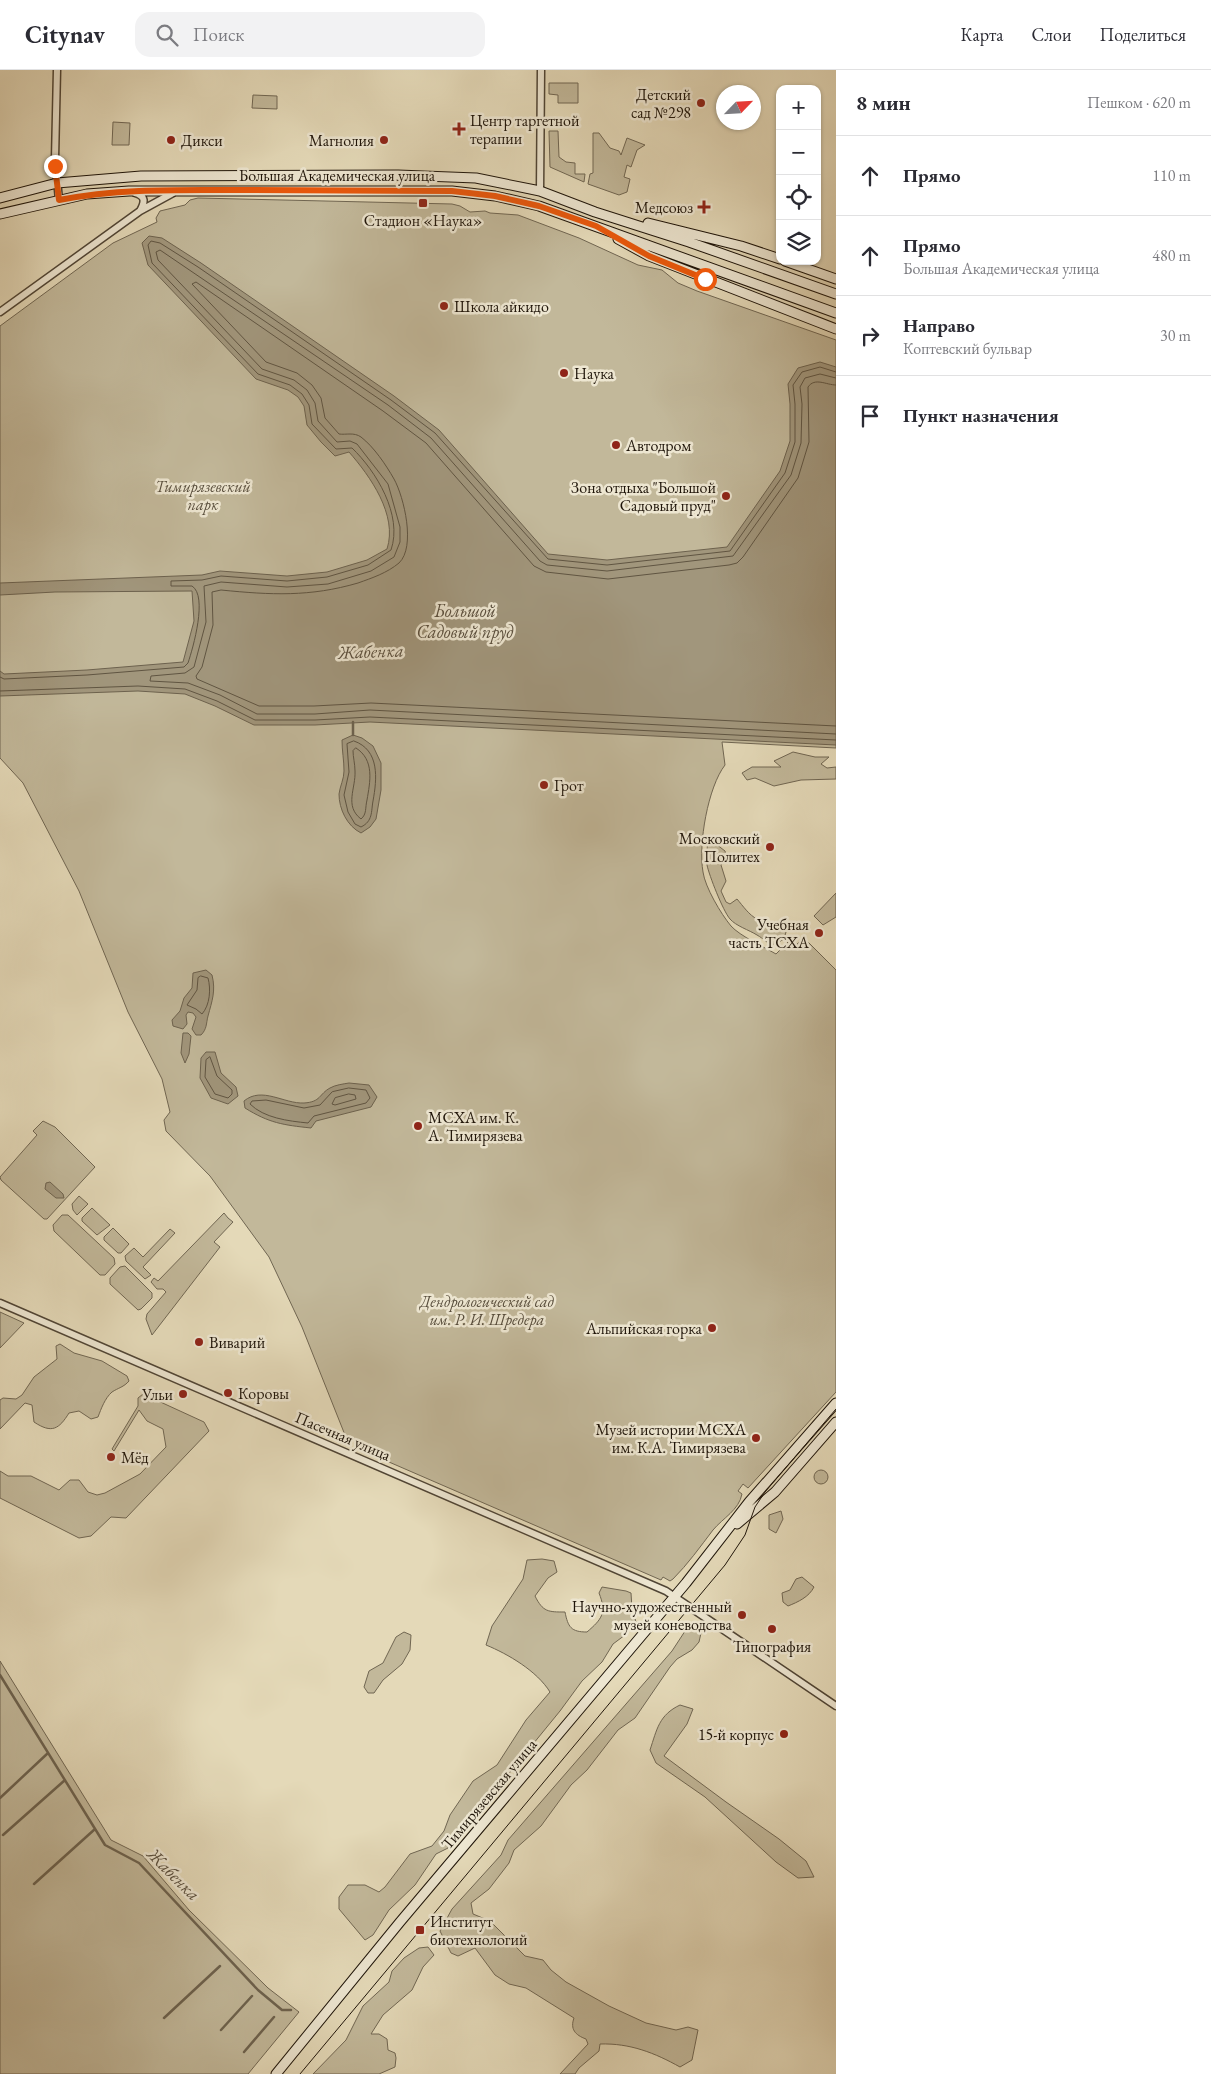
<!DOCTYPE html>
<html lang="ru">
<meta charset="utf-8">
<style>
:root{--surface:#fff;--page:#f2f2f3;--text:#2b2b33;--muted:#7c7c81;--line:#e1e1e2}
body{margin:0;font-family:"EB Garamond",serif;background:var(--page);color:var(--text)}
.controls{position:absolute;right:15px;top:15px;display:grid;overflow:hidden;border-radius:10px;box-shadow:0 1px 4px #0004}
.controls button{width:45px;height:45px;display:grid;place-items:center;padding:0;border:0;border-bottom:1px solid var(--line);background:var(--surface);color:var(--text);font:25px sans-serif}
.compass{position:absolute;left:716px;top:15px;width:45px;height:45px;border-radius:50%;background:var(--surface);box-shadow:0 1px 4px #0004;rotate:65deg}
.stop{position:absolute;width:15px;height:15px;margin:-11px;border:4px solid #ea580c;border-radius:50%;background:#fff}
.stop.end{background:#ea580c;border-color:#fff;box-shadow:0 1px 5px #0008}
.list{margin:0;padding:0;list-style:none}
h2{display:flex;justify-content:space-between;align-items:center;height:65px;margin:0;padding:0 20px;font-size:21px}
h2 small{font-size:16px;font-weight:400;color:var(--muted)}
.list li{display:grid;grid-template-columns:32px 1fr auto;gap:15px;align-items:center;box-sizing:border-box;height:80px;padding:0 20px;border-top:1px solid var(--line)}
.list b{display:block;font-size:19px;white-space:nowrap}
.list p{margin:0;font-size:16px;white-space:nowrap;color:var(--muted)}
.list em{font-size:16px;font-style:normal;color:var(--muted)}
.icon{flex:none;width:28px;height:28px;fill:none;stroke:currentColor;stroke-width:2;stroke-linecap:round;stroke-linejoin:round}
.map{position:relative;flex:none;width:836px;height:2004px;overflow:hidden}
header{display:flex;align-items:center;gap:30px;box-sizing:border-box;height:70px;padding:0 25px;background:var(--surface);border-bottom:1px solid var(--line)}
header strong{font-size:24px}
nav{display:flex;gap:28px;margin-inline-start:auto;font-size:18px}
.search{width:350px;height:45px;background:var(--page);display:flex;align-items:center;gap:12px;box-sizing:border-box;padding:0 18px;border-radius:15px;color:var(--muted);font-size:19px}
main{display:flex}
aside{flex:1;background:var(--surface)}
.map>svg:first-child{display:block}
.green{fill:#c2b89a;stroke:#706652}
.water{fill:#a1967c;stroke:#6d624e}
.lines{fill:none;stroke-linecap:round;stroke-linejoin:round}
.shore{stroke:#605542;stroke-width:1}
.stream{stroke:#6d624e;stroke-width:2.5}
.street-casing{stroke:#504535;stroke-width:9}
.secondary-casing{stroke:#1e1409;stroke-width:11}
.street{stroke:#ede6d1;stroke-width:6}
.secondary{stroke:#ede6d1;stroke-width:9}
.tram{stroke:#1e1409;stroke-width:1}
.route{stroke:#ea580c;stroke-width:6}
.poi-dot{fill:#8f2418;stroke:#ede6d1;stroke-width:2}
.labels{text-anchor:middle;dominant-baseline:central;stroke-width:5;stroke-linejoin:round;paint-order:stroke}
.poi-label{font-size:16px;fill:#1e1409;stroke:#ede6d1;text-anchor:end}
.street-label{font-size:16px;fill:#1e1409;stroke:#ede6d1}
.park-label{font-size:16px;font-style:italic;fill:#574d3c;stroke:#ede6d1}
.water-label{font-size:18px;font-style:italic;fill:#594e3d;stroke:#ede6d1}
</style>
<header>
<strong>Citynav</strong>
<div class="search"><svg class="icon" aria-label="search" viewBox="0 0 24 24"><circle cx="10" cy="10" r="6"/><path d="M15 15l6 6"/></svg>Поиск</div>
<nav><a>Карта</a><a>Слои</a><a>Поделиться</a></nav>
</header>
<main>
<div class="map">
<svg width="836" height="2004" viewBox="0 0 836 2004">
<rect width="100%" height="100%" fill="#e4d9b8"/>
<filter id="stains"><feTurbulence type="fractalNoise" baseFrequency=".004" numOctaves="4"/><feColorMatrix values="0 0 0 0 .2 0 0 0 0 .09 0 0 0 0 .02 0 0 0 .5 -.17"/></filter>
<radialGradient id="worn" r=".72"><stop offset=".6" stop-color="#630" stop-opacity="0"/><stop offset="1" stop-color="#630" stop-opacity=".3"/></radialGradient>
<path class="green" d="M 549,13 L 578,13 L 578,33 L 558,33 L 558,25 L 549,24 Z
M 253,25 L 277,26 L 277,39 L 252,38 Z
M 113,52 L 130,53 L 129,75 L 112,75 Z
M 549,61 L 558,61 L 559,87 L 566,92 L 575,93 L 575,104 L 585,104 L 584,112 L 550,97 Z
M 593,63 L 599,63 L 610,78 L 619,81 L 621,85 L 627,68 L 645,75 L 637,80 L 631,97 L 627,95 L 624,107 L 630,109 L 627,122 L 619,125 L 588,114 L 590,104 L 593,103 Z
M 198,128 L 452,134 L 460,136 L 470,142 L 485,141 L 490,143 L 518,145 L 579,168 L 638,195 L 662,200 L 678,213 L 697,221 L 836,270 L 836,678 L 722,672 L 725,695 C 708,717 698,774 703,802 C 705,817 721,844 731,856 C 740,866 764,877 776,884 L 790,870 L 796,875 L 804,868 L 836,900 L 836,1322 L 748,1418 L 743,1414 L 738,1421 L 742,1424 C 739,1440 723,1448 713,1460 C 700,1477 688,1494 673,1509 L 670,1511 L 663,1507 L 661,1510 L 359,1379 L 358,1371 L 345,1365 L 302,1257 L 269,1187 L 210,1106 L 166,1061 L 164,1050 L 170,1042 L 162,1009 L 128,942 L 79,821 L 23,713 L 0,688 L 0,256 L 113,173 L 157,152 L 156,148 L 160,141 L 185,135 L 190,130 Z
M 793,682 L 815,687 L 829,687 L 821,694 L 827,698 L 836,697 L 836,709 L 801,710 L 774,716 L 755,708 L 747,710 L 742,703 L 752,697 L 781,697 L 774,691 Z
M 708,771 L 712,771 L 725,781 L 726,785 L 721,795 L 726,811 L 721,821 L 726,832 L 730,834 L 737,829 C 743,836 749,845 757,849 C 768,854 774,855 786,862 L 784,869 C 768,879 771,873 757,865 C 749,860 736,856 730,849 C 723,841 709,805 707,795 C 706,787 707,780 708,771 Z
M 836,823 L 836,847 L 823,855 L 814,846 Z
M 43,1051 L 55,1057 L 95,1097 L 47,1149 L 44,1149 L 1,1110 L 0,1107 L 37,1065 L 33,1061 Z
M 79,1126 L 88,1134 L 77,1145 L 73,1140 L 72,1134 Z
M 92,1138 L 110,1155 L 97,1165 L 82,1151 L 82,1148 Z
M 224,1143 L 228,1148 L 233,1152 L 214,1172 L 220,1177 L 152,1265 L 146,1249 L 147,1244 L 166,1222 L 163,1219 L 157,1219 L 151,1212 L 154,1208 L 158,1211 Z
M 62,1145 L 68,1145 L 114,1188 L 115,1194 L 105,1205 L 100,1205 L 54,1161 L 53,1155 Z
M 113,1158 L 129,1174 L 121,1183 L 118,1183 L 104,1170 L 104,1167 Z
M 170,1159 L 175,1163 L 143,1197 L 151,1205 L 145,1209 L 126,1191 L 125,1186 L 134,1178 L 143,1187 Z
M 125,1196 L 152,1223 L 152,1228 L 141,1239 L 138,1240 L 110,1214 L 110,1208 L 120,1197 Z
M 0,1242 L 24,1253 L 0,1278 Z
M 60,1274 L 74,1283 L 102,1291 L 127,1306 L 129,1311 C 124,1317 118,1318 112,1322 C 105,1328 101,1339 98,1347 L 91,1349 L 79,1341 L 69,1343 C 59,1359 52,1364 34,1352 L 32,1335 L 25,1333 L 0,1359 L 0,1330 L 3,1328 L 16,1329 L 22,1325 L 34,1307 L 57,1289 L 56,1276 Z
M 143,1324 L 204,1352 L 209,1361 L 126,1448 L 111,1447 L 91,1466 L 79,1468 L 0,1428 L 0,1401 L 8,1406 L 31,1406 L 59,1420 L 70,1410 L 79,1410 L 88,1422 L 97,1425 L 105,1423 L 140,1404 L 166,1377 L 163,1359 L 147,1351 L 139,1340 L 114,1381 L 112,1379 L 138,1336 L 138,1328 Z
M814 1407a7 7 0 1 1 14 0a7 7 0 1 1-14 0Z
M 781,1441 L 783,1449 L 776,1463 L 769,1459 L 769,1445 Z
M 542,1489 L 554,1491 L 557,1502 L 548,1508 L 535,1526 C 543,1542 548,1542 565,1542 C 568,1557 571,1562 587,1562 C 602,1549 607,1543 599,1523 L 602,1517 L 626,1521 L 631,1523 L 632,1539 L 636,1552 L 625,1565 L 613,1574 L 602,1592 L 582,1611 L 560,1641 L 502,1712 L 464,1753 L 448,1778 L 436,1784 L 415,1815 L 389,1840 L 373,1865 L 365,1870 L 339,1839 L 339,1827 L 348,1815 L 365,1815 L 379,1822 L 385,1817 L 410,1784 L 432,1776 L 444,1761 L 450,1745 L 473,1711 L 497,1695 L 526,1650 L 550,1622 C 537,1601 508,1584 486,1575 L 492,1556 L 523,1509 L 527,1490 Z
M 802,1507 L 814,1517 C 809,1527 798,1532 788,1536 L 783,1532 L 782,1523 L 790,1520 L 796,1509 Z
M 689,1555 L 696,1555 L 701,1563 L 699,1572 L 692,1580 L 677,1589 L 670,1597 L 635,1648 L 618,1660 L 587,1700 L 571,1715 L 541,1756 L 514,1780 L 509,1793 L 489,1819 L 471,1833 L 473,1844 L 490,1851 L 525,1886 L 543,1890 L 551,1900 L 566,1912 L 609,1936 L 646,1953 L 676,1960 L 688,1957 L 698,1960 L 692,1990 L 680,1997 C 655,1983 630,1973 600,1974 L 599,1981 L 579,1998 L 575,2004 L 560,2004 L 588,1974 L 586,1969 C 575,1965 570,1959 574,1948 L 526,1918 L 509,1914 L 495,1905 L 475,1878 L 458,1886 L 451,1883 L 440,1861 L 452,1839 L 501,1785 L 508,1770 L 672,1581 Z
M 404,1562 L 411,1565 L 410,1580 L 402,1594 L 383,1610 L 374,1623 L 368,1623 L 364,1617 L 369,1601 L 383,1593 L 396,1567 Z
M 0,1591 L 111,1770 L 143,1786 L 189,1840 L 268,1918 L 299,1942 L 248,2004 L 0,2004 Z
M 680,1635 L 693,1639 L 687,1654 L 664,1686 L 726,1732 L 779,1769 L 806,1791 L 814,1807 L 798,1808 L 776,1792 L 705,1727 L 656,1693 L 650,1680 C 657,1659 659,1645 680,1635 Z
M 428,1877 L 434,1885 L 423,1897 L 412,1920 L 383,1945 L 371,1964 L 379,1964 L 387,1969 L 388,1980 L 395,1983 L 396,1988 L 395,1997 L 379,2004 L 313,2004 L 346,1970 L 363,1936 L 389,1912 L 392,1901 L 404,1888 L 419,1878 Z"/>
<path class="water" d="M 149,166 L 162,168 L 201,193 L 394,326 L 439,360 L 548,484 L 607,490 L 727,477 L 780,401 L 790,371 L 790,334 L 788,314 L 798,298 L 820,292 L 836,297 L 836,675 L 370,652 L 315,655 L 254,655 L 215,636 L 185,624 L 138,621 L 0,626 L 0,601 L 4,604 L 87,600 L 183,592 L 194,551 L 192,521 L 55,522 L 0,525 L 0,513 L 202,505 L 220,501 L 287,506 L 327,502 L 367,490 L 387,479 C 398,445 370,406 349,382 L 335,386 L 321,372 L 307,355 L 304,336 L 298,327 L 288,320 L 256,309 L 148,195 L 142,173 Z
M 353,665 L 362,668 L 373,676 L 381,693 L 381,720 L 376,749 L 370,757 L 361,763 C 347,756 339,739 339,724 C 340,716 344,709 344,701 C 344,690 342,681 342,670 Z
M 206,900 L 212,905 C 216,921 212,931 208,946 C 206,954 207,959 201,965 L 196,965 L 192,959 L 196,947 L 193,943 L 188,942 L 186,945 L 187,954 L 183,959 L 173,956 L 172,950 L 180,941 L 184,928 L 192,918 L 193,903 Z
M 183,963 L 188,963 L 191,966 L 189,984 L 185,993 L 181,983 Z
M 206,982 L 215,982 L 221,1003 L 236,1017 L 238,1026 L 228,1034 L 211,1028 L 200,1008 L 201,988 Z
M 349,1013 L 369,1015 L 377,1027 L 371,1037 L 316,1051 L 311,1058 C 283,1055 269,1053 245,1038 L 244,1031 C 262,1016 284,1034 304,1033 C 321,1032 319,1024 330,1018 C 335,1015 343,1014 349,1013 Z
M 50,1112 L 63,1124 L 64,1128 L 56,1128 L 45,1119 L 46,1113 Z"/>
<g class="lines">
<path class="shore" d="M 836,308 L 820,304 L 805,308 L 800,317 L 802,334 L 801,373 L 791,405 L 733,486 L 607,501 L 547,495 L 540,491 L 431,368 L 388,335 L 160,180 L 156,182 L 158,190 L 262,299 L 294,310 L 307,320 L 315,333 L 318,351 L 337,372 L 350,371 L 357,374 L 388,414 L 400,457 L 400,472 L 394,487 L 371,501 L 328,514 L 287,517 L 221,512 L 204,516 L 206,552 L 194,597 L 185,603 L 151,606 L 150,611 L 188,613 L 220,625 L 257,644 L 315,644 L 370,640 L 836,664
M 836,315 C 826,315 815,307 808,317 L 809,372 L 798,408 L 743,487 L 737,493 L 729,495 L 608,509 L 546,502 L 534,496 L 426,373 L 383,341 L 196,212 L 192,214 L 266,292 L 297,303 L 312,315 L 321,328 L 325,348 L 339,364 C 346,365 354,362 361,367 C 374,377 386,395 394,409 C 404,427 416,477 399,493 C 387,503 372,508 358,513 C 310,527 271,525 221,520 L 212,522 L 213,555 L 202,597 L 196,606 L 197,609 L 259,636 L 314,636 L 371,633 L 836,656
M 0,607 L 4,609 L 87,605 L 184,597 L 188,593 C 193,578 208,526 192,516 L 171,516 L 171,511 L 202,510 L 221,506 L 287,511 L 327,507 L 368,495 L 391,480 C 403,445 376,401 352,378 L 336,379 L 312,354 L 309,335 L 302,324 L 290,315 L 258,304 L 152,193 L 148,175 L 151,171 L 160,173 L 198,197 L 391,330 L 435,363 L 548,489 L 607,495 L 730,481 L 785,403 L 795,372 L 795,334 L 793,315 L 802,302 L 820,297 L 836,302
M 0,621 L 138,616 L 185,619 L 217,631 L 255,650 L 315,650 L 370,647 L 836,670
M 354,671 C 380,680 377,709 373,731 C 371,742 373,751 361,757 L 355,754 L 348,742 L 344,725 L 349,702 L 347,674 Z
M 356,678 C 375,690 370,712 367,730 C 365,738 367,744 361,749 C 344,736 356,718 355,701 C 355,694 353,687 353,681 Z
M 201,906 L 208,908 C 211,919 210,935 202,944 L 196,939 L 187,935 L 197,920 L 198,908 Z
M 210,987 L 217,1006 L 232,1020 L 232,1024 L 228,1028 L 215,1024 L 205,1007 L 206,990 Z
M 349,1018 L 366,1020 L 370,1028 L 366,1033 L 314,1046 L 308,1053 C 288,1051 264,1048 250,1034 L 252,1031 L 266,1030 L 304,1038 L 320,1035 L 332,1022 Z
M 349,1024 L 355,1025 L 356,1029 L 335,1035 L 332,1034 L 335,1028 Z"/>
<path class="stream" d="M 353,665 L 353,652
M 0,1605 L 105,1775 L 139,1793 L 258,1920 L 282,1940 L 291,1940
M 0,1728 L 48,1683
M 3,1765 L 65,1710
M 34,1814 L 95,1759
M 164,1948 L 220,1896
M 221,1960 L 252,1926
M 244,1982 L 274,1947"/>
<g class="street-casing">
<path id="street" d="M 57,0 L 55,89 L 59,130
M 540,121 L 541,0
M 135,123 C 146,126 145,132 140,141
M 0,242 L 140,141 L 173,123
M 0,1233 L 666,1521 L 836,1636"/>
</g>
<g class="secondary-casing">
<path id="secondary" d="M 0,128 L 57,113 L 141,106 L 398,105 L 476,108 L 540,121 L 595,142 L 689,172 L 836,224
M 0,144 L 87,124 L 129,121 L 452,121 L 495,126 L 539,136 L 836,243
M 648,153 L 741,176 L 780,189
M 618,169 L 649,186 L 836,259
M 785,191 L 836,209
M 737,1454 L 775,1422 L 836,1352
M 276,2004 L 400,1852 L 686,1513 L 749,1432 L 836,1333"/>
</g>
<use href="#street" class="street"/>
<use href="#secondary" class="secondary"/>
<path class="tram" d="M 300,2004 L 725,1495 L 745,1465 L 755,1437 L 765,1422 L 836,1339"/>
</g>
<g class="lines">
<path class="route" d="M 55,96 L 59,130 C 120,118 181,120 242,120 C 312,120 382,121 452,121 L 495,126 L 539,136 L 596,156 L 649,186 L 705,209"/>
</g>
<g class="poi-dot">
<circle cx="701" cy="33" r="5"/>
<path d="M456.5 51.5h5v5h5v5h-5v5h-5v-5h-5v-5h5z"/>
<circle cx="171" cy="70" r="5"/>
<circle cx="384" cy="70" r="5"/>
<rect x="418" y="128" width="10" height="10" rx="2.5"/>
<path d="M701.5 129.5h5v5h5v5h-5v5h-5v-5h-5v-5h5z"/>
<circle cx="444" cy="236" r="5"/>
<circle cx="564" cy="303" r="5"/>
<circle cx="616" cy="375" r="5"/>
<circle cx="726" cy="426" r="5"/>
<circle cx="544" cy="715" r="5"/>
<circle cx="770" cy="777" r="5"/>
<circle cx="819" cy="863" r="5"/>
<circle cx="418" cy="1056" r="5"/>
<circle cx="712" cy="1258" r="5"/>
<circle cx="199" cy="1272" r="5"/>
<circle cx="228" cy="1323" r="5"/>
<circle cx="183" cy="1324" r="5"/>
<circle cx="756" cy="1368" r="5"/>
<circle cx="111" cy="1387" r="5"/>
<circle cx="742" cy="1545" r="5"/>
<circle cx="772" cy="1559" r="5"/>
<circle cx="784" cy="1664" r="5"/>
<rect x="415" y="1855" width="10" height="10" rx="2.5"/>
</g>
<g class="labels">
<g class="poi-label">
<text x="691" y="24">Детский<tspan x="691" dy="18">сад №298</tspan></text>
<text x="470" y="50" text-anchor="start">Центр таргетной<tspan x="470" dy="18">терапии</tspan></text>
<text x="181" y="70" text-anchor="start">Дикси</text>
<text x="374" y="70">Магнолия</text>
<text x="693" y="137">Медсоюз</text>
<text x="423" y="150" text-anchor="middle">Стадион «Наука»</text>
<text x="454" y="236" text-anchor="start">Школа айкидо</text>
<text x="574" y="303" text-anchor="start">Наука</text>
<text x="626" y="375" text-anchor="start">Автодром</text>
<text x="716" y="417">Зона отдыха "Большой<tspan x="716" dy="18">Садовый пруд"</tspan></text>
<text x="554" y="715" text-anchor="start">Грот</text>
<text x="760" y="768">Московский<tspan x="760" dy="18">Политех</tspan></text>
<text x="809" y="854">Учебная<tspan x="809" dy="18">часть ТСХА</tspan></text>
<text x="428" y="1047" text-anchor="start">МСХА им. К.<tspan x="428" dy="18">А. Тимирязева</tspan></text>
<text x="702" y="1258">Альпийская горка</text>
<text x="209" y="1272" text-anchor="start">Виварий</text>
<text x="238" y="1323" text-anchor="start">Коровы</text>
<text x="173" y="1324">Ульи</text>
<text x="746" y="1359">Музей истории МСХА<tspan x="746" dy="18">им. К.А. Тимирязева</tspan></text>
<text x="121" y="1387" text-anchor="start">Мёд</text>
<text x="732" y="1536">Научно-художественный<tspan x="732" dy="18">музей коневодства</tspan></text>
<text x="772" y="1576" text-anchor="middle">Типография</text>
<text x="774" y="1664">15-й корпус</text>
<text x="430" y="1851" text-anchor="start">Институт<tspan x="430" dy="18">биотехнологий</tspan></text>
</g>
<g class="street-label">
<text x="337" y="105">Большая Академическая улица</text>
<text transform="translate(343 1366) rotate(23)">Пасечная улица</text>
<text transform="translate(489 1724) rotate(-50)">Тимирязевская улица</text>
</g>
<g class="park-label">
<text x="203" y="416">Тимирязевский<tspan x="203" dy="18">парк</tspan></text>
<text x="487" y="1231">Дендрологический сад<tspan x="487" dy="18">им. Р. И. Шредера</tspan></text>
</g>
<g class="water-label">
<text x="465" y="540">Большой<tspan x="465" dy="21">Садовый пруд</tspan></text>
<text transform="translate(371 581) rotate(-2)">Жабенка</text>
<text transform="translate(174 1804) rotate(45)">Жабенка</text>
</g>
</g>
<rect width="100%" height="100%" filter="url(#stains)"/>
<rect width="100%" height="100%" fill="url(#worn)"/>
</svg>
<div class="controls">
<button>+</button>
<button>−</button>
<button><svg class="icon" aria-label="locate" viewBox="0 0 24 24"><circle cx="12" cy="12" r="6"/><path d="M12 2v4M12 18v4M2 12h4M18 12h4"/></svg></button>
<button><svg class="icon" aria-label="layers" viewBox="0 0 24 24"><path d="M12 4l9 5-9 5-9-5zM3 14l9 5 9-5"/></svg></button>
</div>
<svg class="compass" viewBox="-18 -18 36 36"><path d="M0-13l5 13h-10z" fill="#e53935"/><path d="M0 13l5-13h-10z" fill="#7c7c81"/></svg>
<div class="stop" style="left:705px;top:209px"></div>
<div class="stop end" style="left:55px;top:96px"></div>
</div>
<aside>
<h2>8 мин<small>Пешком · 620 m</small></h2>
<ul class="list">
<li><svg class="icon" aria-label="ahead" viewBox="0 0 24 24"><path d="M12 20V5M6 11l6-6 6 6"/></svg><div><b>Прямо</b></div><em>110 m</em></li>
<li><svg class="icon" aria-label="ahead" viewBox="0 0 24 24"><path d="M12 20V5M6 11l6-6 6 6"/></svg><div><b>Прямо</b><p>Большая Академическая улица</p></div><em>480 m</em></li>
<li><svg class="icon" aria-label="right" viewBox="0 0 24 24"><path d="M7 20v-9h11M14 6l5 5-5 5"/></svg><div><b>Направо</b><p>Коптевский бульвар</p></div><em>30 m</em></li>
<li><svg class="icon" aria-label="arrive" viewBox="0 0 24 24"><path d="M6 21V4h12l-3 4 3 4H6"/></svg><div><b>Пункт назначения</b></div></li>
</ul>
</aside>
</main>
